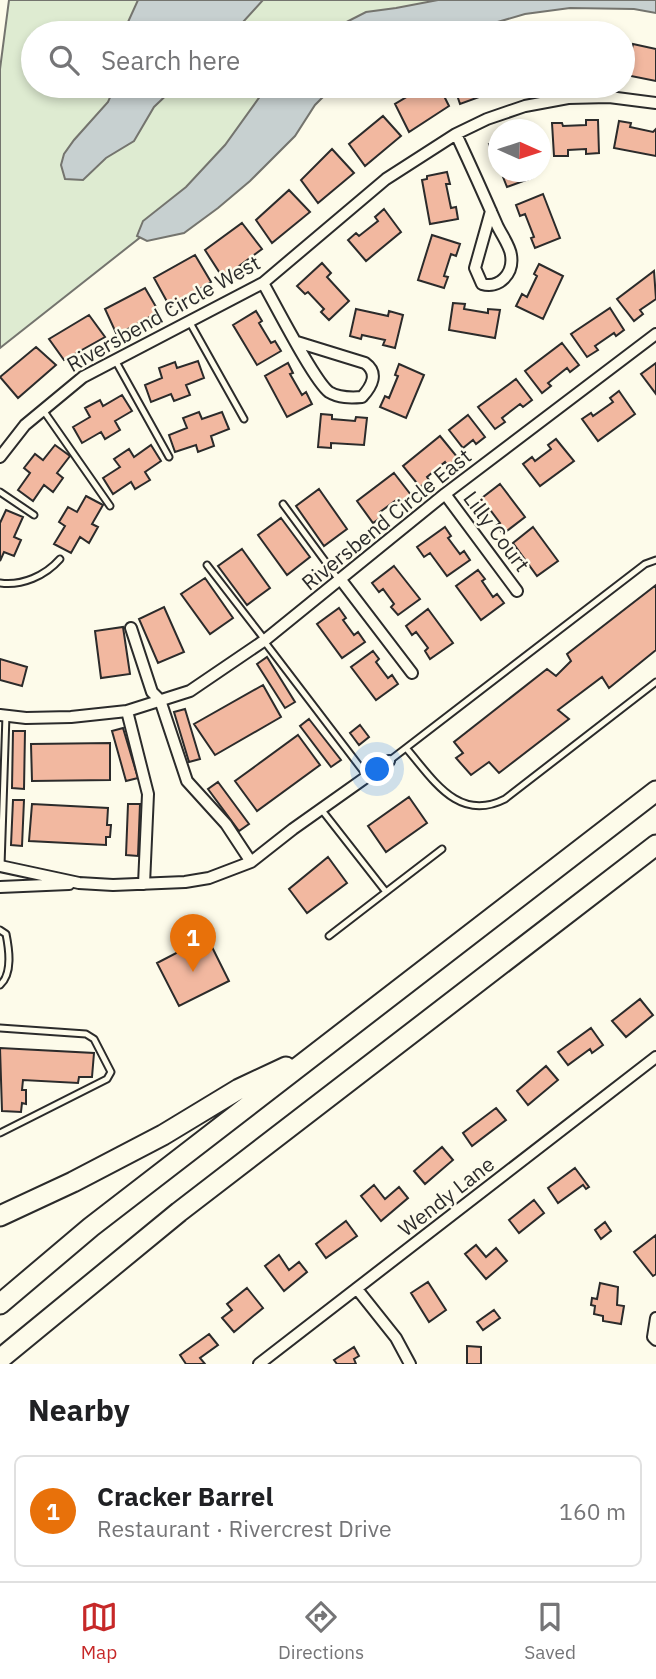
<!DOCTYPE html>
<meta charset="utf-8">
<style>
:root{--surface:#fff;--page:#f2f2f2;--text:#202124;--muted:#757577;--line:#e0e0e0;--accent:#c62828}
body{margin:0;font-family:"IBM Plex Sans",sans-serif;background:var(--page);color:var(--text)}
.compass{position:absolute;left:488px;top:119px;width:63px;height:63px;border-radius:50%;background:var(--surface);box-shadow:0 4px 10px #0003;rotate:93deg}
.you{position:absolute;left:378px;top:770px;width:24px;height:24px;margin:-18px;border:5px solid #fff;border-radius:50%;background:#1a73e8;box-shadow:0 0 0 10px #1a73e833}
.badge{display:grid;place-items:center;width:46px;height:46px;border-radius:50%;background:var(--accent);color:#fff;font-size:23px;font-weight:700}
.pin{position:absolute;translate:-50% -58px;filter:drop-shadow(0 2px 4px #0008)}
.pin::after{content:'';position:absolute;top:37px;width:24px;height:21px;background:inherit;clip-path:polygon(0 0,100% 0,50% 100%)}
.list{margin:0;padding:0;list-style:none}
h2{display:flex;justify-content:space-between;align-items:center;height:91px;margin:0;padding:0 28px;font-size:30px}
h2 small{font-size:23px;font-weight:400;color:var(--muted)}
.list li{display:grid;grid-template-columns:46px 1fr auto;gap:21px;align-items:center;box-sizing:border-box;height:112px;margin:0 14px 14px;padding:0 14px;border:2px solid var(--line);border-radius:10px}
.list b{display:block;font-size:26px;white-space:nowrap}
.list p{margin:0;font-size:23px;white-space:nowrap;color:var(--muted)}
.list em{font-size:23px;font-style:normal;color:var(--muted)}
.icon{flex:none;width:38px;height:38px;fill:none;stroke:currentColor;stroke-width:2;stroke-linecap:round;stroke-linejoin:round}
.map{position:relative;flex:none;width:656px;height:1364px;overflow:hidden}
.search{position:absolute;background:var(--surface);box-shadow:0 4px 10px #0003;left:21px;right:21px;top:21px;height:77px;display:flex;align-items:center;gap:18px;box-sizing:border-box;padding:0 24px;border-radius:38px;color:var(--muted);font-size:26px}
.sheet{height:217px;background:var(--surface)}
nav{display:flex;justify-content:space-around;align-items:center;box-sizing:border-box;height:98px;border-top:2px solid var(--line);background:var(--surface);font-size:19px;color:var(--muted)}
nav a{display:grid;justify-items:center;gap:4px}
nav .on{color:var(--accent)}
.map>svg:first-child{display:block}
.green{fill:#deebd1;stroke:#74746e;stroke-width:2}
.water{fill:#c7d0d0;stroke:#74746e;stroke-width:2}
.building{fill:#f2b8a0;stroke:#2b2b2b;stroke-width:2}
.lines{fill:none;stroke-linecap:round;stroke-linejoin:round}
.service-casing{stroke:#2b2b2b;stroke-width:9}
.minor-casing{stroke:#2b2b2b;stroke-width:14}
.motorway-casing{stroke:#2b2b2b;stroke-width:23}
.service{stroke:#fdfbea;stroke-width:5}
.minor{stroke:#fdfbea;stroke-width:10}
.motorway{stroke:#fdfbea;stroke-width:19}
.labels{text-anchor:middle;dominant-baseline:central;stroke-width:5;stroke-linejoin:round;paint-order:stroke}
.street-label{font-size:21px;fill:#2b2b2b;stroke:#fdfbea}
</style>
<div class="map">
<svg width="656" height="1364" viewBox="0 0 656 1364">
<rect width="100%" height="100%" fill="#fdfbea"/>
<path class="green" d="M 9,0 L 514,0 L 350,33 L 33,33 L 33,86 L 298,86 L 180,206 L 0,348 L 0,69 Z"/>
<path class="water" d="M 138,0 L 263,0 L 233,33 L 123,33 Z
M 438,0 L 656,0 L 656,13 L 634,9 L 570,8 L 525,14 L 460,33 L 325,33 L 366,12 L 396,8 Z
M 115,86 L 176,86 L 154,107 L 134,141 L 106,158 L 83,180 L 65,179 L 61,165 L 64,154 L 74,140 L 108,102 Z
M 270,86 L 334,86 L 315,105 L 295,136 L 250,181 L 218,208 L 184,233 L 147,241 L 137,236 L 143,221 L 186,187 L 225,145 L 261,95 Z"/>
<path class="building" d="M 633,44 L 656,49 L 656,81 L 626,75 Z
M 425,86 L 439,86 L 449,106 L 409,132 L 395,104 Z
M 454,86 L 503,86 L 504,88 L 460,104 Z
M 383,116 L 401,136 L 365,166 L 349,144 Z
M 586,120 L 598,120 L 599,153 L 586,154 L 586,149 L 568,150 L 568,156 L 554,156 L 552,123 L 562,123 L 563,126 L 586,125 Z
M 619,121 L 631,123 L 630,127 L 653,132 L 656,129 L 656,156 L 614,148 Z
M 498,140 L 498,154 L 493,155 L 489,144 Z
M 332,149 L 354,173 L 318,203 L 301,180 Z
M 447,172 L 450,184 L 446,184 L 451,208 L 456,207 L 458,219 L 430,224 L 422,180 L 427,179 L 427,176 Z
M 505,172 L 530,172 L 532,178 L 507,187 L 503,177 L 506,175 Z
M 289,190 L 310,212 L 272,243 L 256,220 Z
M 543,194 L 560,238 L 535,248 L 531,238 L 534,237 L 525,214 L 520,216 L 516,205 Z
M 384,209 L 401,232 L 366,261 L 348,240 L 356,233 L 359,236 L 378,221 L 375,217 Z
M 242,223 L 262,249 L 223,278 L 205,250 Z
M 432,235 L 460,244 L 456,256 L 451,254 L 444,276 L 448,277 L 444,288 L 418,280 Z
M 195,255 L 211,282 L 170,307 L 154,278 Z
M 322,263 L 331,273 L 327,277 L 349,301 L 329,320 L 321,312 L 324,309 L 308,292 L 305,294 L 297,286 Z
M 539,264 L 563,276 L 543,319 L 516,306 L 522,294 L 527,297 L 537,276 L 534,274 Z
M 654,271 L 656,299 L 640,310 L 643,314 L 634,321 L 617,299 Z
M 145,288 L 159,312 L 117,335 L 105,309 Z
M 453,303 L 465,304 L 464,309 L 488,313 L 488,309 L 500,310 L 495,338 L 449,330 Z
M 610,308 L 624,330 L 616,336 L 614,333 L 595,346 L 598,350 L 587,357 L 571,334 Z
M 356,309 L 388,316 L 389,311 L 403,315 L 395,348 L 383,345 L 385,340 L 362,335 L 361,339 L 350,336 Z
M 256,311 L 262,321 L 259,323 L 271,343 L 275,341 L 281,351 L 257,365 L 233,325 Z
M 89,315 L 105,337 L 64,360 L 49,339 Z
M 562,343 L 579,365 L 570,372 L 567,368 L 548,383 L 551,386 L 542,393 L 525,371 Z
M 36,347 L 56,365 L 18,398 L 0,377 Z
M 198,361 L 204,378 L 186,385 L 190,395 L 174,401 L 171,394 L 151,402 L 145,385 L 162,378 L 159,368 L 175,362 L 177,368 Z
M 288,363 L 293,373 L 290,374 L 302,395 L 306,392 L 312,404 L 287,417 L 265,376 Z
M 656,363 L 656,394 L 641,374 Z
M 399,364 L 424,375 L 406,418 L 380,407 L 385,396 L 389,398 L 398,376 L 395,375 Z
M 516,379 L 532,400 L 523,407 L 520,404 L 502,418 L 505,422 L 495,429 L 478,407 Z
M 619,391 L 635,414 L 598,441 L 582,419 L 591,413 L 593,416 L 613,402 L 610,398 Z
M 122,395 L 132,411 L 115,421 L 120,430 L 105,439 L 101,432 L 82,443 L 73,427 L 90,417 L 85,408 L 100,400 L 103,406 Z
M 199,412 L 202,419 L 222,412 L 229,429 L 211,436 L 214,446 L 198,452 L 196,445 L 175,452 L 169,435 L 187,428 L 183,418 Z
M 321,414 L 332,415 L 332,419 L 355,421 L 356,417 L 367,418 L 364,445 L 331,443 L 331,448 L 318,447 Z
M 468,415 L 485,437 L 476,444 L 473,440 L 463,448 L 449,430 Z
M 440,436 L 458,458 L 448,466 L 445,462 L 427,477 L 429,480 L 420,487 L 403,466 Z
M 556,439 L 574,461 L 540,486 L 523,464 L 532,457 L 535,461 L 551,449 L 548,445 Z
M 55,445 L 70,456 L 57,473 L 63,478 L 53,492 L 44,485 L 33,501 L 18,490 L 30,473 L 24,468 L 35,454 L 43,460 Z
M 151,445 L 161,461 L 145,472 L 150,480 L 135,489 L 131,482 L 113,494 L 103,478 L 120,467 L 114,459 L 129,449 L 134,457 Z
M 394,473 L 411,495 L 402,501 L 399,498 L 380,512 L 383,516 L 373,523 L 357,501 Z
M 500,484 L 525,517 L 503,534 L 497,525 L 500,523 L 488,507 L 484,510 L 478,501 Z
M 319,489 L 347,529 L 324,546 L 296,506 Z
M 86,496 L 103,505 L 92,524 L 98,527 L 89,543 L 80,537 L 71,553 L 54,544 L 65,526 L 59,522 L 68,507 L 77,512 Z
M 6,510 L 23,517 L 14,537 L 21,540 L 14,556 L 4,552 L 0,561 L 0,523 Z
M 281,518 L 310,557 L 287,575 L 258,535 Z
M 445,527 L 451,536 L 448,538 L 460,554 L 464,551 L 470,560 L 447,576 L 430,553 L 424,557 L 417,547 Z
M 533,527 L 558,561 L 537,576 L 513,543 Z
M 242,549 L 270,588 L 247,605 L 218,566 Z
M 394,566 L 420,599 L 398,615 L 391,607 L 394,604 L 383,589 L 379,592 L 372,583 Z
M 478,570 L 485,579 L 482,581 L 493,597 L 497,594 L 504,603 L 481,620 L 456,586 Z
M 205,578 L 233,618 L 210,634 L 181,594 Z
M 656,585 L 656,650 L 609,688 L 602,677 L 558,710 L 569,719 L 499,773 L 489,762 L 471,775 L 456,758 L 463,753 L 454,742 L 547,669 L 556,676 L 571,661 L 567,654 Z
M 164,607 L 184,652 L 158,663 L 139,619 Z
M 339,608 L 346,618 L 343,620 L 354,635 L 358,632 L 365,642 L 342,658 L 317,624 Z
M 428,609 L 453,643 L 430,659 L 425,651 L 428,648 L 416,632 L 412,635 L 406,626 Z
M 123,627 L 130,674 L 101,678 L 95,631 Z
M 373,651 L 379,659 L 376,662 L 388,678 L 392,675 L 398,684 L 376,700 L 351,667 Z
M 267,657 L 295,702 L 285,708 L 257,664 Z
M 0,659 L 27,667 L 22,686 L 0,680 Z
M 263,685 L 281,717 L 215,755 L 194,724 Z
M 185,709 L 200,759 L 189,762 L 174,712 Z
M 309,719 L 341,760 L 331,767 L 300,726 Z
M 360,725 L 369,737 L 359,745 L 350,733 Z
M 123,728 L 138,778 L 126,781 L 112,731 Z
M 13,731 L 25,731 L 24,789 L 12,788 Z
M 298,735 L 320,765 L 257,811 L 235,781 Z
M 110,743 L 110,780 L 32,781 L 31,744 Z
M 218,782 L 249,824 L 239,831 L 208,789 Z
M 409,797 L 427,823 L 386,852 L 368,826 Z
M 13,800 L 24,800 L 22,846 L 11,845 Z
M 32,804 L 108,808 L 107,825 L 111,825 L 110,837 L 106,837 L 106,845 L 29,841 Z
M 128,804 L 140,804 L 138,856 L 126,855 Z
M 328,857 L 347,883 L 307,913 L 289,889 Z
M 207,937 L 229,981 L 179,1006 L 157,963 Z
M 640,999 L 653,1015 L 626,1037 L 612,1021 Z
M 591,1028 L 603,1045 L 592,1053 L 590,1049 L 568,1065 L 558,1052 Z
M 0,1048 L 94,1053 L 92,1077 L 79,1077 L 78,1083 L 23,1080 L 22,1090 L 26,1090 L 26,1104 L 22,1103 L 21,1112 L 2,1111 Z
M 546,1066 L 558,1080 L 528,1105 L 517,1091 Z
M 496,1108 L 506,1120 L 472,1146 L 463,1133 Z
M 442,1147 L 453,1160 L 425,1184 L 414,1171 Z
M 575,1168 L 589,1187 L 586,1189 L 583,1185 L 558,1203 L 548,1188 Z
M 374,1185 L 385,1199 L 399,1187 L 408,1198 L 381,1221 L 361,1196 Z
M 534,1200 L 544,1213 L 519,1233 L 509,1220 Z
M 346,1221 L 357,1236 L 326,1258 L 316,1244 Z
M 605,1222 L 611,1231 L 601,1239 L 595,1230 Z
M 656,1235 L 656,1274 L 653,1276 L 634,1252 Z
M 476,1245 L 486,1257 L 496,1248 L 507,1261 L 486,1279 L 465,1254 Z
M 279,1255 L 289,1270 L 299,1262 L 307,1272 L 284,1291 L 265,1266 Z
M 428,1282 L 446,1310 L 429,1322 L 411,1293 Z
M 600,1283 L 618,1287 L 617,1305 L 624,1306 L 621,1324 L 603,1321 L 603,1316 L 594,1314 L 595,1306 L 591,1305 L 592,1298 L 597,1299 Z
M 247,1288 L 263,1308 L 234,1332 L 222,1318 L 232,1310 L 227,1304 Z
M 494,1310 L 500,1318 L 483,1330 L 477,1322 Z
M 209,1334 L 218,1345 L 200,1358 L 205,1364 L 186,1364 L 180,1355 Z
M 467,1346 L 481,1347 L 481,1364 L 467,1364 Z
M 354,1347 L 359,1356 L 354,1359 L 356,1364 L 337,1364 L 334,1360 Z"/>
<g class="lines">
<g class="service-casing">
<path id="service" d="M 189,321 L 244,419
M 115,360 L 169,457
M 43,410 L 110,506
M 0,492 L 34,515
M 283,504 L 339,580
M 207,565 L 265,640
M 0,583 C 22,586 45,576 60,559
M 264,641 L 367,776
M 406,748 C 433,779 458,823 505,799 L 656,682
M 389,761 L 645,564 L 656,560
M 321,809 L 386,892 L 329,936
M 1,866 L 6,715
M 386,892 L 442,849
M 0,930 L 6,934 C 9,949 13,974 0,985
M 0,1028 L 86,1034 L 94,1039 L 111,1072 L 107,1079 L 0,1133"/>
</g>
<g class="minor-casing">
<path id="minor" d="M 456,134 C 470,164 484,195 497,225 C 501,234 510,246 511,255 C 514,274 499,289 482,284 L 475,268 L 491,211
M 263,283 C 275,304 314,381 329,392 C 339,398 350,398 362,397 C 372,386 379,373 365,363 L 297,342
M 0,457 L 25,425 L 83,377 L 263,283 L 386,179 L 456,134 L 487,119 L 525,106 L 568,98 L 609,97 L 656,103
M 445,494 L 517,591
M 341,580 L 412,673
M 131,628 L 152,692 L 160,700 L 187,781 L 226,824 L 251,862
M 127,711 L 148,794 L 144,884
M 0,715 L 26,718 L 71,717 L 127,711 L 190,691 L 265,640 L 445,494 L 656,334
M 0,866 L 79,883 L 113,885 L 185,882 L 209,878 L 251,862 L 293,829 L 389,761
M 0,887 L 69,884
M 357,1289 L 396,1338 L 410,1364
M 656,1318 L 653,1337 L 656,1340
M 259,1364 L 656,1057"/>
</g>
<g class="motorway-casing">
<path id="motorway" d="M 0,1216 L 73,1182 L 163,1135 L 239,1089 L 286,1067
M 0,1304 L 91,1227 L 656,791
M 0,1359 L 179,1212 L 656,845"/>
</g>
<use href="#service" class="service"/>
<use href="#minor" class="minor"/>
<use href="#motorway" class="motorway"/>
</g>
<g class="labels">
<g class="street-label">
<text transform="translate(163 313) rotate(-29)">Riversbend Circle West</text>
<text transform="translate(386 519) rotate(-39)">Riversbend Circle East</text>
<text transform="translate(497 531) rotate(53)">Lilly Court</text>
<text transform="translate(446 1196) rotate(-38)">Wendy Lane</text>
</g>
</g>
</svg>
<svg class="compass" viewBox="-18 -18 36 36"><path d="M0-13l5 13h-10z" fill="#e53935"/><path d="M0 13l5-13h-10z" fill="#757577"/></svg>
<div class="you"></div>
<div class="pin badge" style="left:193px;top:972px;background:#e8710a">1</div>
<div class="search"><svg class="icon" aria-label="search" viewBox="0 0 24 24"><circle cx="10" cy="10" r="6"/><path d="M15 15l6 6"/></svg>Search here</div>
</div>
<section class="sheet">
<h2>Nearby<small></small></h2>
<ul class="list">
<li><span class="badge" style="background:#e8710a">1</span><div><b>Cracker Barrel</b><p>Restaurant · Rivercrest Drive</p></div><em>160 m</em></li>
</ul>
</section>
<nav>
<a class="on"><svg class="icon" aria-label="map" viewBox="0 0 24 24"><path d="M3 6l6-2 6 2 6-2v14l-6 2-6-2-6 2zM9 4v14M15 6v14"/></svg>Map</a>
<a><svg class="icon" aria-label="directions" viewBox="0 0 24 24"><path d="M12 3l9 9-9 9-9-9zM9 14v-3h6M13 9l2 2-2 2"/></svg>Directions</a>
<a><svg class="icon" aria-label="saved" viewBox="0 0 24 24"><path d="M7 4h10v16l-5-4-5 4z"/></svg>Saved</a>
</nav>
